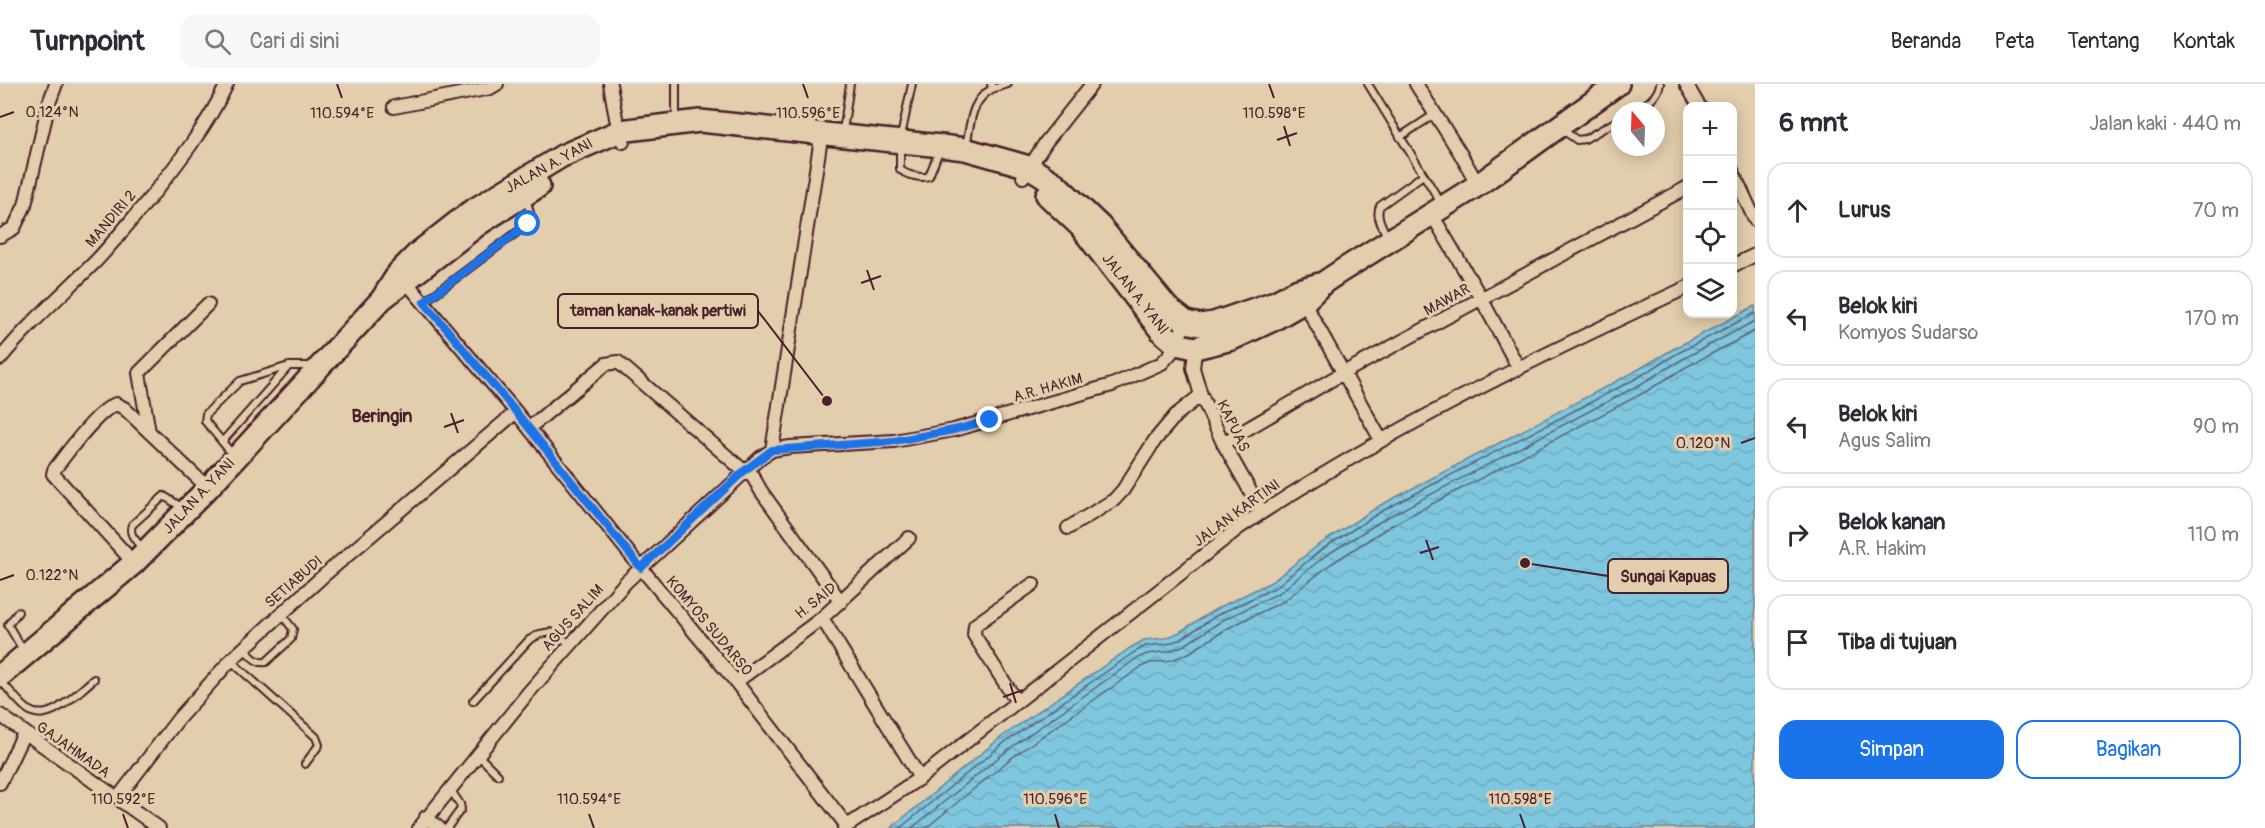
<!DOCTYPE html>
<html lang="id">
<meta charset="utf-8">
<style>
:root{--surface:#fff;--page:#f7f7f7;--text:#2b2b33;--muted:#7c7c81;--line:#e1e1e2;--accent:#1a73e8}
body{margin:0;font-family:Pangolin,sans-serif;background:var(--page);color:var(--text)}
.controls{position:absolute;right:18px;top:18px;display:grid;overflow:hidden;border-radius:12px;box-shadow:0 3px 15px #0003}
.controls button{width:54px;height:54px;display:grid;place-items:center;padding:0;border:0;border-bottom:2px solid var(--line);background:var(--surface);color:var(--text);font:30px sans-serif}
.compass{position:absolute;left:1611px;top:18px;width:54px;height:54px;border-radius:50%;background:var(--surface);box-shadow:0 3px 15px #0003;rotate:341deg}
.stop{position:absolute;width:18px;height:18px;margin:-14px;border:4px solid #1a73e8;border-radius:50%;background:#fff}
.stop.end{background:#1a73e8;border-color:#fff;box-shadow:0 2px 6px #0008}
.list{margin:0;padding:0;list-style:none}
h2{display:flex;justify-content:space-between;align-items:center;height:78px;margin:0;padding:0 24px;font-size:26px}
h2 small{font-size:20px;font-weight:400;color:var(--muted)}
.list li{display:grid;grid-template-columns:39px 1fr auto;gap:18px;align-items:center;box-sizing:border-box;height:96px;margin:0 12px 12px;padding:0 12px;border:2px solid var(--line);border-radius:18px}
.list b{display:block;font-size:22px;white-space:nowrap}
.list p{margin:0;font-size:20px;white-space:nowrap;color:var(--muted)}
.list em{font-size:20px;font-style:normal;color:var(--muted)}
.actions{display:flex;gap:12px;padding:18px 24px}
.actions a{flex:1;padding:14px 0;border:2px solid var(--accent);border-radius:18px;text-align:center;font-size:21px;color:var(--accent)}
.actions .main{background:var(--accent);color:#fff}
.icon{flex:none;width:33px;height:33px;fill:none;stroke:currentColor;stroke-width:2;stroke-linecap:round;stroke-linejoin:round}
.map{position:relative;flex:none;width:1755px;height:744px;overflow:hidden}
header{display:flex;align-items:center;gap:36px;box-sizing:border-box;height:84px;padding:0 30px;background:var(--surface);border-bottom:2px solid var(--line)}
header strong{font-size:28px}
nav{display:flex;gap:33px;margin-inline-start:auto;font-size:21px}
.search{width:420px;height:54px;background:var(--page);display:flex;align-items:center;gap:15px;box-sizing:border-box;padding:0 21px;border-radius:18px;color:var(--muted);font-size:22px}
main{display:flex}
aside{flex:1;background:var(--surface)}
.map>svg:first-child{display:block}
.water{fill:url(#water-waves);stroke:#698497;stroke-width:1.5}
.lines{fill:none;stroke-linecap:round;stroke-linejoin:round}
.shore{stroke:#5f6273;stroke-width:1.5}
.lane-casing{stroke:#4a1f2b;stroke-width:10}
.street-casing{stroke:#4a1f2b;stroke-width:16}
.highway-casing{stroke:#4a1f2b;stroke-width:26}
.lane{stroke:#e2cdac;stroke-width:6}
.street{stroke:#e2cdac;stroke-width:12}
.highway{stroke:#e2cdac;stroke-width:21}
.route{stroke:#1a73e8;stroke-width:8}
.ticks{fill:none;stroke:#4a1f2b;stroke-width:2}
.labels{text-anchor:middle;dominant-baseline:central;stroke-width:6;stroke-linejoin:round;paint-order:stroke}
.street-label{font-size:15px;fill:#4a1f2b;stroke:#e2cdac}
.quarter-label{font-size:18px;font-weight:bold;fill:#4a1f2b;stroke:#e2cdac}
.ticks-label{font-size:15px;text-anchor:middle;fill:#4a1f2b;stroke:#e2cdac;stroke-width:6;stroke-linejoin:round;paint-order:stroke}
.leader{fill:none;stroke:#4a1f2b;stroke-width:2}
.callout-dot{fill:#4a1f2b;stroke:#e2cdac;stroke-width:2}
.callout{fill:#e2cdac;stroke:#4a1f2b;stroke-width:2}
.callout-label{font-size:16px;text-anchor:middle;font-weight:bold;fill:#4a1f2b}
</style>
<header>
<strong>Turnpoint</strong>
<div class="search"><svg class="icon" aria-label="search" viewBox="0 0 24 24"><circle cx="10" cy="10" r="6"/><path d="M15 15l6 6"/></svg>Cari di sini</div>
<nav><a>Beranda</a><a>Peta</a><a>Tentang</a><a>Kontak</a></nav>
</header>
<main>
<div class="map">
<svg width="1755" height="744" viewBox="0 0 1755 744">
<defs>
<pattern id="water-waves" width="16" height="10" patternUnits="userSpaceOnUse" patternTransform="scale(1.5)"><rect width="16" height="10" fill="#7ec7df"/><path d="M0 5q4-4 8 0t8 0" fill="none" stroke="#6eaac0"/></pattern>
</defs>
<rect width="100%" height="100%" fill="#e2cdac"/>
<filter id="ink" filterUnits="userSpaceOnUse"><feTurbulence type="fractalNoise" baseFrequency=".0167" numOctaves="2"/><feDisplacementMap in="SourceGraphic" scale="12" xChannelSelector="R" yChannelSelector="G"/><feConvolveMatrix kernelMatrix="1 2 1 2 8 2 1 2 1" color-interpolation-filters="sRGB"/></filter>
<g filter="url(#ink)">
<path class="water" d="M 1755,222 L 1755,744 L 891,744 L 1000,654 L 1130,564 L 1144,556 L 1166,554 L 1178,549 L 1216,525 L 1273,497 L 1317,462 L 1379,422 L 1634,288 L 1675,264 Z"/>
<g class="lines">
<path class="shore" d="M 900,744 L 1004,659 L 1133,569 L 1146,562 L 1167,560 L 1181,555 L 1219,530 L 1276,503 L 1321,466 L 1382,427 L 1637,294 L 1678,269 L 1755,229
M 912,744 L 1009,665 L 1136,575 L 1147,570 L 1170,567 L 1185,561 L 1223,536 L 1279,509 L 1325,472 L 1386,434 L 1641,300 L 1681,276 L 1755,237
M 926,744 L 1014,672 L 1141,583 L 1150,579 L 1172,576 L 1189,569 L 1228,544 L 1284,517 L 1331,480 L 1390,442 L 1645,308 L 1686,283 L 1755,247"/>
<g class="lane-casing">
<path id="lane" d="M 912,0 L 900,57 L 900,85 C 905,91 922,95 929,92 L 940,65
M 1368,0 L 1441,119
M 992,5 L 1008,0
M 1633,27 C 1646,20 1657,15 1660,0
M 676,35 L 676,0
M 1561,45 L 1577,56 L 1585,55 L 1620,35
M 843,47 L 850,0
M 1400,53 L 1435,30
M 966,62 C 971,39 970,17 992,5 L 991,0
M 1387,153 C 1383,143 1375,132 1380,122 L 1423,91
M 424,218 L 528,140 L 531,133 L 526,113
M 222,358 L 289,282
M 233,371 L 205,337 L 206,330 L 240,297 L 289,282 L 314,282
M 143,465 C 137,457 128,451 132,441 L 164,412 L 183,424
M 18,528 L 8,541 L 23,566
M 244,565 C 251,571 256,580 266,578 L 291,555 L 293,545 L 281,530
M 231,577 L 316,653 L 319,661 L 305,680
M 0,596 C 8,604 21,622 30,627 C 51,639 79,607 94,595
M 473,617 L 529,556 L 540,550 L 551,548 L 570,559
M 477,670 L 498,691
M 447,744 L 461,725 L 460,720 L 450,705"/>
</g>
<g class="street-casing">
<path id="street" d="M 610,0 L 616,34 L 623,58
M 1416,0 L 1460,69 L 1478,101
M 1686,0 L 1699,22
M 394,23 L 490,4 L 497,0
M 1732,86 L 1755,136
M 1023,93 L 1046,58 L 1092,0
M 1431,129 L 1481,214 L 1519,285
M 0,152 L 14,144 L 25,121 L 49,19 L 56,0
M 1732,182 L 1755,171
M 402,193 L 516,328 L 641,484 L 736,598 L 847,742
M 1301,213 L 1381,356
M 1196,260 L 1193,284 L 1201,311 L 1223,359 L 1262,428
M 0,275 C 29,239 63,210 96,177 C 115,157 132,135 150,114 C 179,78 207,42 227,0
M 529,344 L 606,280 L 618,278 L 744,387
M 149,348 L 139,289 L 208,220
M 1223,359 L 1343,289 L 1688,103
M 772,366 L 822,48
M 748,384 L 761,407 L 841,518
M 1068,444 L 1114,416 L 1123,406 L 1155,356 L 1176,331 L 1201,311
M 134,479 L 53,390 L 54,386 C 67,369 97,327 116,320 L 124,324 L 208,404
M 822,534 L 920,694
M 736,598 L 822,534 L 909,454
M 1017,618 L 974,551 L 975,541 L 1033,500
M 0,631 L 159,744
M 0,699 L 24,649
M 117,715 L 179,634 L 231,576 L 322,493 L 516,328
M 426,733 L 439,744
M 419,744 L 528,609 L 626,498 L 760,374 L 772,366 L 790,363 L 894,357 L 954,346 L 1112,301 L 1162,279 L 1171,269 L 1186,238
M 844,744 L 920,694 L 1240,443 C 1381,349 1534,274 1688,203"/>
</g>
<g class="highway-casing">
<path id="highway" d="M 1047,111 L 1080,142 L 1162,248 L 1176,260 L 1195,264 L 1232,255 L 1273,236 L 1304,218 L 1323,199 L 1341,187 L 1478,101 L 1618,0
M 382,215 L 399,188 L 419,168 L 470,128 L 562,72 L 620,47 L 700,37 L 941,62 L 965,65 L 1029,83 L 1056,100 L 1100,142 L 1167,223 L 1186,238 L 1200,241 L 1214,239 L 1275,218 L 1298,206 L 1323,199
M 0,592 L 134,479 L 208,404 L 382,215 L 479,140 L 539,102"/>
</g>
<use href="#lane" class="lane"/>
<use href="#street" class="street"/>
<use href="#highway" class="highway"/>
</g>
</g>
<g class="lines" filter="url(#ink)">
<path class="route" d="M 528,140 L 424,218 L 516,328 L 641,484 L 744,387 L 772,366 L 894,357 L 954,346 L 990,336"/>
</g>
<path class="ticks" d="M 337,0 L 342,14M 803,0 L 808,14M 1269,0 L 1274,14M 0,33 L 14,28M 1284,42 L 1290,62M 1277,56 L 1297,49M 867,186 L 874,206M 861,199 L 881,192M 451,329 L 458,349M 444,343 L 464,336M 1741,359 L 1755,354M 1426,456 L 1433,476M 1420,469 L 1439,463M 0,496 L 14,491M 1010,599 L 1016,619M 1003,613 L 1023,606M 123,730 L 128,744M 589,730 L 594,744M 1055,730 L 1059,744M 1520,730 L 1525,744"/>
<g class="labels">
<g class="street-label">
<text transform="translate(549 82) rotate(-29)">JALAN A. YANI</text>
<text transform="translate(111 135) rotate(-50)">MANDIRI 2</text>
<text transform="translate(1135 210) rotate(52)">JALAN A. YANI</text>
<text transform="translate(1447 216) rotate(-29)">MAWAR</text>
<text transform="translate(1048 304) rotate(-16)">A.R. HAKIM</text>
<text transform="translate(1233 342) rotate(64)">KAPUAS</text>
<text transform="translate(199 412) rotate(-47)">JALAN A. YANI</text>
<text transform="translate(1237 429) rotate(-36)">JALAN KARTINI</text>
<text transform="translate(294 498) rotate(-41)">SETIABUDI</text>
<text transform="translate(816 517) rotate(-39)">H. SAID</text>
<text transform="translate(573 534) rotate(-48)">AGUS SALIM</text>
<text transform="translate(709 542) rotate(50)">KOMYOS SUDARSO</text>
<text transform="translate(73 666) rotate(35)">GAJAHMADA</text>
</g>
<g class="quarter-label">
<text x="382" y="332">Beringin</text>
</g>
</g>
<g class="ticks-label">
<text x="52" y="33">0.124°N</text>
<text x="342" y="34">110.594°E</text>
<text x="808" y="34">110.596°E</text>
<text x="1274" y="34">110.598°E</text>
<text x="1703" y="364">0.120°N</text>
<text x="52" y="496">0.122°N</text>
<text x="123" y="720">110.592°E</text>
<text x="589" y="720">110.594°E</text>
<text x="1055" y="720">110.596°E</text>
<text x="1520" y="720">110.598°E</text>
</g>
<path class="leader" d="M827 317L758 227M1525 479L1608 492"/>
<g class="callout-dot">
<circle cx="827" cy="317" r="6"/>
<circle cx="1525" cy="479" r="6"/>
</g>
<g class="callout">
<rect x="558" y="210" width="200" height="34" rx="6"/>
<rect x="1608" y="475" width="120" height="34" rx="6"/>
</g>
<g class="callout-label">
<text x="658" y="232">taman kanak-kanak pertiwi</text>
<text x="1668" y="498">Sungai Kapuas</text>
</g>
</svg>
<div class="controls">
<button>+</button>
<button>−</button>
<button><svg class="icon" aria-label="locate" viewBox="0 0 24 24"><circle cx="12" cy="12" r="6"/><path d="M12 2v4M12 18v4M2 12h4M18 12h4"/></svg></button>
<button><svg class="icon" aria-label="layers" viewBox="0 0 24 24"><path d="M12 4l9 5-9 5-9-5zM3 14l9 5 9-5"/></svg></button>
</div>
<svg class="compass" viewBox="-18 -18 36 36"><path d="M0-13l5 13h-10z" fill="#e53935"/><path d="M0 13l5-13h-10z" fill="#7c7c81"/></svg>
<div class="stop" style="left:528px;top:140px"></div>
<div class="stop end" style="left:990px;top:336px"></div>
</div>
<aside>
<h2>6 mnt<small>Jalan kaki · 440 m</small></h2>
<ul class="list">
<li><svg class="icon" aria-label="ahead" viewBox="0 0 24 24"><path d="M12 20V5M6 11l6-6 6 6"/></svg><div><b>Lurus</b></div><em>70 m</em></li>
<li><svg class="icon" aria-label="left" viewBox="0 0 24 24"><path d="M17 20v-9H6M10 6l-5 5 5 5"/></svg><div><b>Belok kiri</b><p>Komyos Sudarso</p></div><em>170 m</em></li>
<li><svg class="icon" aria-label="left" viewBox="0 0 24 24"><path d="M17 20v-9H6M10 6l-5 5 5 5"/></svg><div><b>Belok kiri</b><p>Agus Salim</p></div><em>90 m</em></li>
<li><svg class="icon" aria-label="right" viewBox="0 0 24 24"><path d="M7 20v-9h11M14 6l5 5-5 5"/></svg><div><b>Belok kanan</b><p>A.R. Hakim</p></div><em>110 m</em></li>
<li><svg class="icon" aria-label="arrive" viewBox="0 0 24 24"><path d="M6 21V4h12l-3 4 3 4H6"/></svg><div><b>Tiba di tujuan</b></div></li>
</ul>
<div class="actions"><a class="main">Simpan</a><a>Bagikan</a></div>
</aside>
</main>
